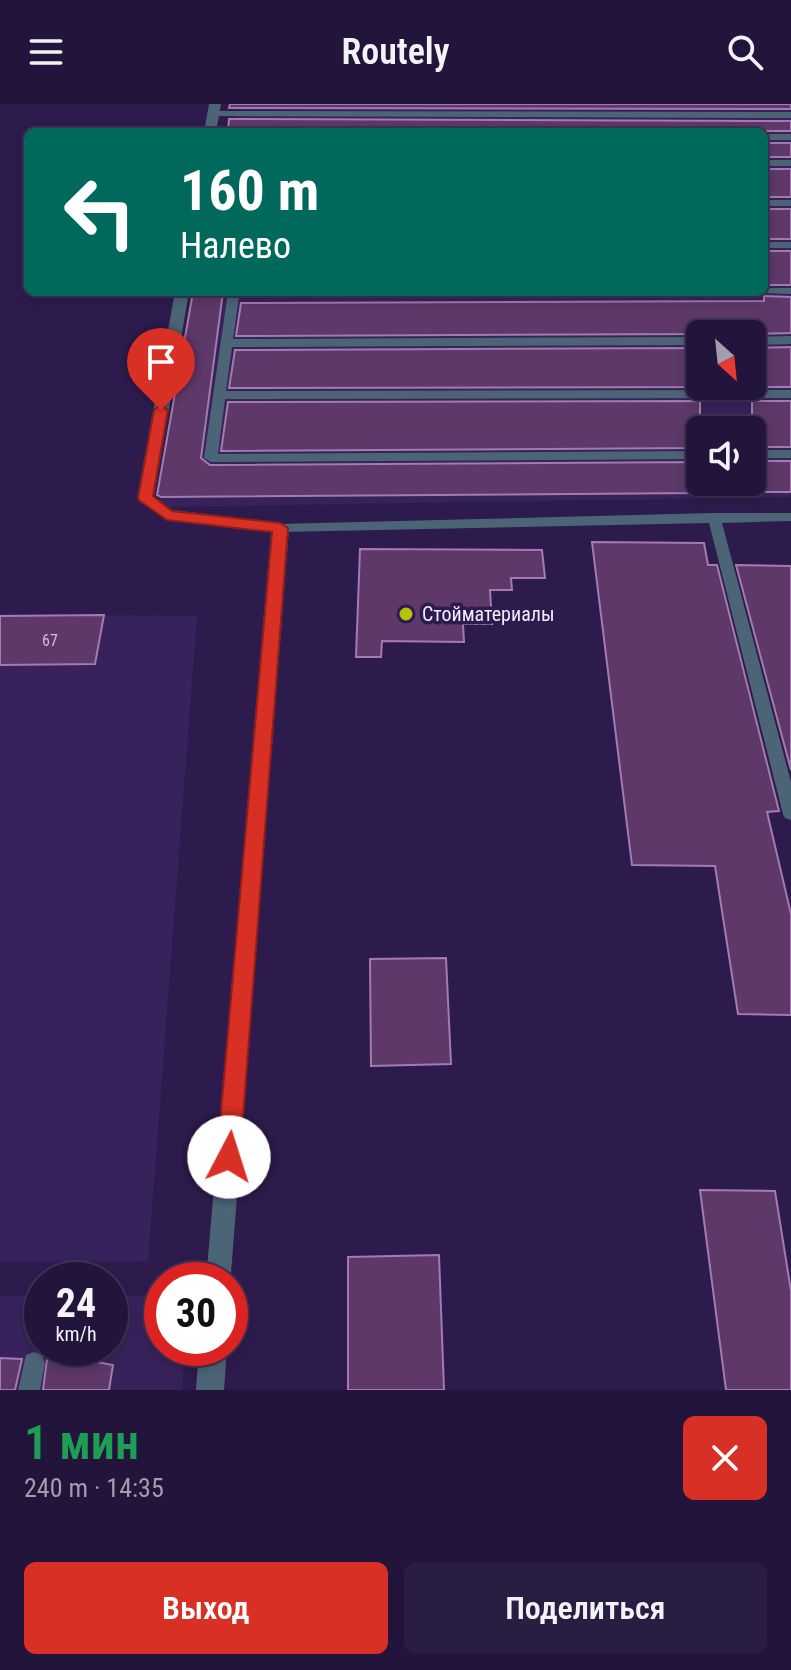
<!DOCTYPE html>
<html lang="ru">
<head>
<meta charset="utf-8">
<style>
  :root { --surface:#22143a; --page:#2a1d42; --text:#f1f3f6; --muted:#a29eaf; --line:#3f3354; --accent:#d93025 }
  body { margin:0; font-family:"Roboto Condensed",sans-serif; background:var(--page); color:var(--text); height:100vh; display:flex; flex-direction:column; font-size:30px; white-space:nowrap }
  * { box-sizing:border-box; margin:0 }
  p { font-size:26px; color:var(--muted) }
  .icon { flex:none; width:44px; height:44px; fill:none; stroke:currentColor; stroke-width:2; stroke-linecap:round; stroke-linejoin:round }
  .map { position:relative; height:1286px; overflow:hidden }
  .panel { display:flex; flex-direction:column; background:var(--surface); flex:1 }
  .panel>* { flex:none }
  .top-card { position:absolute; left:24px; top:24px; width:744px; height:168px; border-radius:12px; box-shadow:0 4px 12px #0003,0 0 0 2px var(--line); background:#00695c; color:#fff; overflow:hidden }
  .needle { width:52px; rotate:153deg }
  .tools { position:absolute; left:686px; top:216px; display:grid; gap:16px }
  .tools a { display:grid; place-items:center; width:80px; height:80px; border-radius:12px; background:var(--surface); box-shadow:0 4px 12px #0003,0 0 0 2px var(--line); font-size:40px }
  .speed { position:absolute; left:24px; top:1158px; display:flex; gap:16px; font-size:40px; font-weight:700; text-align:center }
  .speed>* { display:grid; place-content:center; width:104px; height:104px; border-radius:50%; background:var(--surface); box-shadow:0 4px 12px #0003,0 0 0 2px var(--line); line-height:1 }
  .speed small { font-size:20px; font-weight:400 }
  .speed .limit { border:12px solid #d22; background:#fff; color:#111 }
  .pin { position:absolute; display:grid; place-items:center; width:68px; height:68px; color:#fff; margin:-82px -34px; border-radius:50% 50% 50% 0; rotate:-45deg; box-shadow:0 0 8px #0007 }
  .pin .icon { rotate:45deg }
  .me { position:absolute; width:88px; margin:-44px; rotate:5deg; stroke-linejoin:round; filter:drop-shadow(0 0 6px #0008) }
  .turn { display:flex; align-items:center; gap:28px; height:168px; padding:0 24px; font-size:36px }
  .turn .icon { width:104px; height:104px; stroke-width:2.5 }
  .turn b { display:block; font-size:56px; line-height:68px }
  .round { display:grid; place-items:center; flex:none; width:84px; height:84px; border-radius:12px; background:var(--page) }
  .head { display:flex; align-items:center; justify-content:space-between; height:136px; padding:0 24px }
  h1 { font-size:48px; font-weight:600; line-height:60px; color:#1e9e55 }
  .cta { display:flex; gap:16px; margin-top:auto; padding:16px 24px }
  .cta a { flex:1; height:92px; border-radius:12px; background:var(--accent); color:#fff; font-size:32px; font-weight:600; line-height:92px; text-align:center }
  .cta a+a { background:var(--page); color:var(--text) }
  header { display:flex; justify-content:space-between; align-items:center; height:104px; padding:0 24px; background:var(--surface); font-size:36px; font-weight:600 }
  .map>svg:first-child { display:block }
  .built { fill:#38225b; fill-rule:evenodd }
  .building { fill:#5d3869; stroke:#a37bb0; stroke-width:2 }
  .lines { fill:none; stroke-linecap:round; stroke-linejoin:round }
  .service { fill:#4c6576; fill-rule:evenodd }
  .minor { fill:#4c6576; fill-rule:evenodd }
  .route { fill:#d93025; stroke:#8d1f18; stroke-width:2 }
  .poi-dot { fill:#b0c503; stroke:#2e1b4e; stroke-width:3 }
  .labels { text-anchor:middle; stroke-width:7; stroke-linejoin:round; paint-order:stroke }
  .number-label { font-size:16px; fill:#cbbeda }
  .poi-label { font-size:20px; fill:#f0ebff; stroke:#2e1b4e; text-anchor:start }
</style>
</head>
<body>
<header><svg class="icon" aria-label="menu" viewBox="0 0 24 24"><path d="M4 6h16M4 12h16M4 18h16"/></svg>Routely<svg class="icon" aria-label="search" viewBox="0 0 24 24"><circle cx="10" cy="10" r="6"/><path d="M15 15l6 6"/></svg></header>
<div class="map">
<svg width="791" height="1286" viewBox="0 0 791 1286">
  <rect width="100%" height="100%" fill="#2e1b4e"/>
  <g class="built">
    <path d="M239,0H791V393L158,403L202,188H764V28H234ZM700,230H752V282H700ZM700,326H752V378H700Z"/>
    <polygon points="0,510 197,512 148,1157 0,1158"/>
    <polygon points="0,1192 42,1192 42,1244 110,1244 110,1192 162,1192 162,1244 185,1244 182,1286 0,1286"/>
  </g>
  <g class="building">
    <polygon points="230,0 791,0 791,5 229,4"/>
    <polygon points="229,15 791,17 791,27 228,28"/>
    <rect x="764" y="39" width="27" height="14"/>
    <rect x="764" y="65" width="27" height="28"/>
    <rect x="764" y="105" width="27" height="30"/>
    <rect x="764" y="147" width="27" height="34"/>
    <polygon points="193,188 223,188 201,354 210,361 700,358 700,389 161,393 157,391"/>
    <polygon points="764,192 791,193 791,229 752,230 752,225 700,226 700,230 236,232 241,199 764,197"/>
    <polygon points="791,243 791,283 752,283 752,244"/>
    <polygon points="700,244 700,283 229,284 235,246"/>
    <polygon points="700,297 700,344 221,347 228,298"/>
    <rect x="752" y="297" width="39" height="46"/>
    <rect x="752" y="357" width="39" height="31"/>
    <polygon points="592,438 704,439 708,461 717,461 779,707 767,708 791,810 791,911 738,910 715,762 632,761"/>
    <polygon points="360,445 542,446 545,474 511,474 512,486 490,486 492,520 463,520 464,538 382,537 381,553 356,553"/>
    <polygon points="736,461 791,462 791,666"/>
    <polygon points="104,511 95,560 0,561 0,512"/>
    <polygon points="446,854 451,960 371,962 370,855"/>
    <polygon points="700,1086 775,1087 791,1187 791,1286 726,1286"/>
    <polygon points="439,1151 444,1286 348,1286 348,1153"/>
    <polygon points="53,1250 113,1261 109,1286 43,1286 47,1255 52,1255"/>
    <polygon points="0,1254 22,1255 15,1286 0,1286"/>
  </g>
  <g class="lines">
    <g class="service">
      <polygon points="210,7 791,8 791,14 213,12 210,11"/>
      <rect x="764" y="30" width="27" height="6"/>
      <rect x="764" y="56" width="27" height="6"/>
      <rect x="764" y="96" width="27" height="6"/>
      <rect x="764" y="138" width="27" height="6"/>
      <polygon points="764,184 791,184 791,190 760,189 764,188"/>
      <polygon points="228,188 601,188 595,191 239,193 233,235 700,233 700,241 232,243 226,287 791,286 791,294 225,295 218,350 700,347 700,355 211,358 204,354"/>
      <polygon points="791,232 791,240 752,241 752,233"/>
      <rect x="752" y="346" width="39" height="8"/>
      <polygon points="714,409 791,409 791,417 722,419 791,678 791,716 785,714 783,710 709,419 280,428 273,424 280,420"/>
      <polygon points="34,1248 42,1251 45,1259 40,1286 18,1286 26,1251"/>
    </g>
    <g class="minor">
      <polygon points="209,0 221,0 216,28 204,28"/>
      <polygon points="175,188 189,188 154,392 172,406 280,419 289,424 230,1182 230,1176 206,1176 271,428 167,416 137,394"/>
      <polygon points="199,1244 227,1244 224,1286 196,1286"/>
    </g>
  </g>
  <polygon class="route" points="161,301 168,306 153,392 172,407 280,419 288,424 240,1053 237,1060 229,1064 221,1060 217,1053 272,428 167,416 140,397 138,394 154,306"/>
  <circle class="poi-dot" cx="406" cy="510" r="8"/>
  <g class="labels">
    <g class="number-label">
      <text x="50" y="542">67</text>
    </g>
    <g class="poi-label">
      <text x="422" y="517">Стойматериалы</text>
    </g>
  </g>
</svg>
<div class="tools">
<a><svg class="needle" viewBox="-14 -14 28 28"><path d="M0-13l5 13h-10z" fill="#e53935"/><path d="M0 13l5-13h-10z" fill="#a29eaf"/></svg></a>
<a><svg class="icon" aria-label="sound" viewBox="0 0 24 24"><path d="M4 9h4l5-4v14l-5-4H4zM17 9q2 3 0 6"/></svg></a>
</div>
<div class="speed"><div>24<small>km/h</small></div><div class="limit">30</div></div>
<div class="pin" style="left:161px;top:306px;background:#d93025"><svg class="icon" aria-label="arrive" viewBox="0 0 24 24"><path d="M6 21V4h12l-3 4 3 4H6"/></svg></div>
<svg class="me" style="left:229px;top:1053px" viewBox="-20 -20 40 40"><circle r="19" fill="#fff"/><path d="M0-13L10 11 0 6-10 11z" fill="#d93025"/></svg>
<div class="top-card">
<div class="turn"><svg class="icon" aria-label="left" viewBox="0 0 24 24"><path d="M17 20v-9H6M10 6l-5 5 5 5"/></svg><div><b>160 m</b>Налево</div></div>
</div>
</div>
<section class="panel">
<div class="head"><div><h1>1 мин</h1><p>240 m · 14:35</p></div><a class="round" style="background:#d93025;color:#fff"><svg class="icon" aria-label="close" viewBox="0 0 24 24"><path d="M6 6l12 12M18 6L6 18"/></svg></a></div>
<div class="cta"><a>Выход</a><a>Поделиться</a></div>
</section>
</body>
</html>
